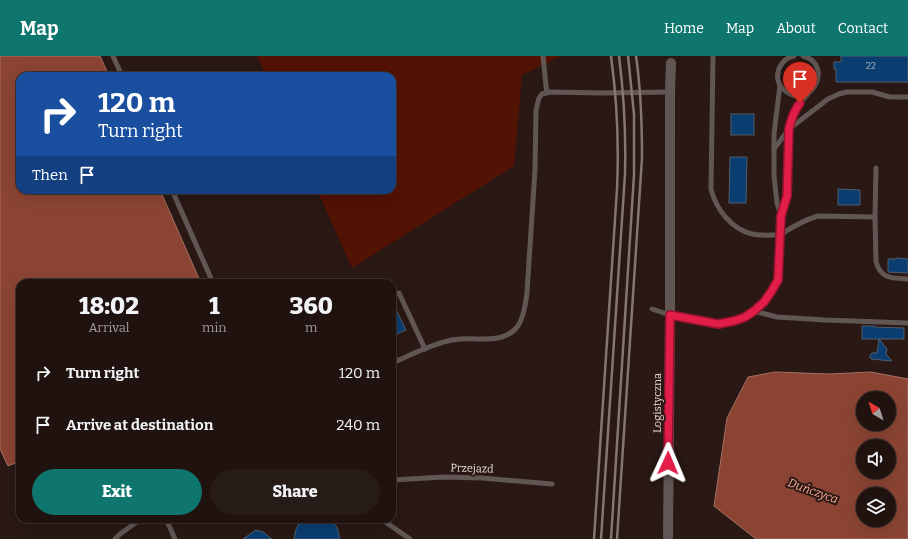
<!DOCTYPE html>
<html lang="en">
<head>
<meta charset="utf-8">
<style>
  :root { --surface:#1f120f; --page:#271b18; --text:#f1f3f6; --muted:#a19e9e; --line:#3c322f; --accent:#0f766e }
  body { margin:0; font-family:Bitter,serif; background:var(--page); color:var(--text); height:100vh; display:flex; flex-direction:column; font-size:15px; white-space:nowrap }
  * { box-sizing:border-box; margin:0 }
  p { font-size:13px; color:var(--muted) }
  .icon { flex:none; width:22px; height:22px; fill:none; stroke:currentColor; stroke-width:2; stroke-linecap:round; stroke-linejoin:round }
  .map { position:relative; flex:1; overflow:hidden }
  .details { position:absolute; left:16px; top:223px; width:380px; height:244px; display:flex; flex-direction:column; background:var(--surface); border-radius:12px; box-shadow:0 4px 16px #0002,0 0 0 1px var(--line) }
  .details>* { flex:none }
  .guide { position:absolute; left:16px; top:16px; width:380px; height:122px; border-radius:12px; box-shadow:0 4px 16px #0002,0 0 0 1px var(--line); background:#1a4fa0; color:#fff; overflow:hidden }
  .needle { width:26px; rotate:321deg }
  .tools { position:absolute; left:856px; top:335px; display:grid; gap:8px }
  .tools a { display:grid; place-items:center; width:40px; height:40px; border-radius:50%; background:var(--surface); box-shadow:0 4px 16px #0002,0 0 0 1px var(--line); font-size:20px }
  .pin { position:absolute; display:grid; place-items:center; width:34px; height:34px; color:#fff; margin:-41px -17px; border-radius:50% 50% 50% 0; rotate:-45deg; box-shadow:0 0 4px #0007 }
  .pin .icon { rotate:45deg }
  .me { position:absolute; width:44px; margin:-22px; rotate:1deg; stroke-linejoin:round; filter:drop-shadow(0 0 3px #0008) }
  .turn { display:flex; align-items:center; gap:14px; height:84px; padding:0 16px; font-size:18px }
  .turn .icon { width:52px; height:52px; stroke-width:2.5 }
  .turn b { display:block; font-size:28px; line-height:34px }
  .then { display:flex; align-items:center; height:38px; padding:0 16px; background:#0003; gap:8px; font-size:15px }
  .eta { display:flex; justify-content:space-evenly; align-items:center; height:68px; text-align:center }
  .eta b { font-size:24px; font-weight:800; line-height:28px }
  .button { display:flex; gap:8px; margin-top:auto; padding:8px 16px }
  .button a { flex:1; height:46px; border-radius:24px; background:var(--accent); color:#fff; font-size:16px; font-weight:800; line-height:46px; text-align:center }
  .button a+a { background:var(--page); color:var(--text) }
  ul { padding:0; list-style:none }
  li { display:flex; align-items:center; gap:12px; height:52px; padding:0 16px }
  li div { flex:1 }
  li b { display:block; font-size:15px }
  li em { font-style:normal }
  header { display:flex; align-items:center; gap:24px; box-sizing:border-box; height:56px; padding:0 20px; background:var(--accent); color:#fff }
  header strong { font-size:19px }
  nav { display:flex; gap:22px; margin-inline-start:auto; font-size:14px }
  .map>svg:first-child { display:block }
  .green { fill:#521204 }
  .water { fill:#8b4433; stroke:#a57063; fill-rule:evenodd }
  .building { fill:#0a3d70; stroke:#515e6d }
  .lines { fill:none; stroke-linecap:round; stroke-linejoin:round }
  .service { stroke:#605754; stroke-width:5 }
  .minor { stroke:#605754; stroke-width:10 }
  .rail { stroke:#857673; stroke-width:2.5 }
  .route-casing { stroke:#92132f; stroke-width:10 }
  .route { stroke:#e11d48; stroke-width:7 }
  .labels { text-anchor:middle; stroke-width:4; stroke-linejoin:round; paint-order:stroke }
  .number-label { font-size:9px; fill:#adb0ba }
  .street-label { font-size:11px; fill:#e3d6d3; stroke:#291814 }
  .water-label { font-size:12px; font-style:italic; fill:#fea995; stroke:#291814 }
</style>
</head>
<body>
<header>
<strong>Map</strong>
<nav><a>Home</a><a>Map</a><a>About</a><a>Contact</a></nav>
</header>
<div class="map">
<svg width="908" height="483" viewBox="0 0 908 483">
  <rect width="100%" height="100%" fill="#291814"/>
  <g class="green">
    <polygon points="257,0 561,0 522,19 514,110 352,212 317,134 392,134 392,20 266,20"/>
    <circle cx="798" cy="19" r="14"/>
  </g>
  <g class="water">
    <polygon points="0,0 100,0 109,20 20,20 20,134 160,134 201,227 20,227 20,405 8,410 0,393"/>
    <path d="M775,316L830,318L871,316L908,323V483H756L714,450L727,362L748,321ZM863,342H889V368H863ZM863,390H889V416H863ZM863,438H889V464H863Z"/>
  </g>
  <g class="building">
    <polygon points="841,0 908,0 908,26 836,26 836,13 834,13 834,6 841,6"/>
    <rect x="731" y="58" width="23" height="21"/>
    <polygon points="730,101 747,101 746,147 729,147"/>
    <polygon points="838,133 860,134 860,149 838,149"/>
    <polygon points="896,202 908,203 908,217 888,216 888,203 896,203"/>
    <polygon points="392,245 406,274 392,280"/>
    <polygon points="862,270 875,270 874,271 904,272 904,283 862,283"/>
    <polygon points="879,283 887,293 886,298 892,305 881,304 877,303 873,304 870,302 870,300 871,298 872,297 877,297"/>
    <polygon points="304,463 329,463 337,471 340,483 294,483 296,473 299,468"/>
    <polygon points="256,474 263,476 272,483 243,483 253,476"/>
  </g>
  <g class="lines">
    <g class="service">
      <polyline points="113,0 122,20"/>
      <polyline points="543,0 546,30 547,36"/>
      <path d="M713,0L711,133C716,153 731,173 752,178C761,180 771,179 780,179L781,160L777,147L774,120V78L780,29"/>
      <path d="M794,0C783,2 776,13 778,24C779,29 782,33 787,36C812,54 834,8 803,0"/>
      <polyline points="774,93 789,73 828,43 839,38 847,36 872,36 890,41 908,41"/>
      <polyline points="172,134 213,227"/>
      <polyline points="781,159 787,141 788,103 789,73 791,62 795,54 808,38"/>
      <polyline points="875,161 876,112"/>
      <polyline points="399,237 425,293"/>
      <path d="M652,253L670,259L718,268L734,265L745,261L754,255L764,247L771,236L778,224L780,179C792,171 804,164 818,160L875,161L876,206C881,223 892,222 908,223"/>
      <polyline points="754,255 777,261 825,264 908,267"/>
      <path d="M392,307C411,299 431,288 452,284C464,282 475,283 486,283C519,283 524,264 527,236L535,114L536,54L539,42L542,38L551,36L602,37L670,36"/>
      <polyline points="392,424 445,421 482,422 552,428"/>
      <polyline points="166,463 175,483"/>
      <polyline points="381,463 410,483"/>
      <polyline points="115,483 120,478 141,463"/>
    </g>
    <polyline class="minor" points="668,483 670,259 670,36 671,7"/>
    <g class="rail">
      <path d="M594,483L617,133C619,89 617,44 611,0"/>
      <path d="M601,483L625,118C626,79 624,39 619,0"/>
      <polyline points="611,483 634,119 634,58 628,0"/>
      <path d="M617,483L642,102C642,68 641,34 636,0"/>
    </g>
  </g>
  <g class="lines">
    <defs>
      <path id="route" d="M668,407L670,259L718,268L734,265L745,261L754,255L764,246L771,236L778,224L781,160L787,140L789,73C791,63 794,55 800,47"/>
    </defs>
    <use href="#route" class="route-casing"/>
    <use href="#route" class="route"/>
  </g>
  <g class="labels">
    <g class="number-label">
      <text x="871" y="13">22</text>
    </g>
    <g class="street-label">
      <text transform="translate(657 347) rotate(-90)" y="4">Logistyczna</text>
      <text transform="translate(472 412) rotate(2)" y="4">Przejazd</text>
    </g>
    <g class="water-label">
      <text transform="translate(813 435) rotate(20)" y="4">Duńczyca</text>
    </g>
  </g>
</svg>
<div class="tools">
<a><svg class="needle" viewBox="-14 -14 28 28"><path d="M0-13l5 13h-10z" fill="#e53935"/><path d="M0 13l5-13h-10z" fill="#a19e9e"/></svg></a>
<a><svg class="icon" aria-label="sound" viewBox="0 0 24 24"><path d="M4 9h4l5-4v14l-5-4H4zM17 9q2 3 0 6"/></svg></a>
<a><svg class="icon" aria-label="layers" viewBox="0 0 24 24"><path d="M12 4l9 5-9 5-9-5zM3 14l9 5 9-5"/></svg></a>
</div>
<div class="pin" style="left:800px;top:47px;background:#d93025"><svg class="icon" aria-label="arrive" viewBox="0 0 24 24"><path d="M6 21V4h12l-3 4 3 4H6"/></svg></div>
<svg class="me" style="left:668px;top:407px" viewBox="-20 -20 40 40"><path d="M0-17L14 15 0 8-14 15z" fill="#e11d48" stroke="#fff" stroke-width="4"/></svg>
<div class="guide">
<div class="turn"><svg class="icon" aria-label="right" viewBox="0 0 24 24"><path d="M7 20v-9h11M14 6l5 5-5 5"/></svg><div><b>120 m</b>Turn right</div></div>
<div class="then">Then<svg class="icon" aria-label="arrive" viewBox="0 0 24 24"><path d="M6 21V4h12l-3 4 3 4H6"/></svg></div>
</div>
<section class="details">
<div class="eta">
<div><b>18:02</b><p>Arrival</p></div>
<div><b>1</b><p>min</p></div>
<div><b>360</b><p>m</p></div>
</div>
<ul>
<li><svg class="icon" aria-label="right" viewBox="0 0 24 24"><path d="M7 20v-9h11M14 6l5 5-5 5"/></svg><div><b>Turn right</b></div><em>120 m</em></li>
<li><svg class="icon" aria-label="arrive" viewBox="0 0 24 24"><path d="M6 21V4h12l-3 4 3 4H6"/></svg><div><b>Arrive at destination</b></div><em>240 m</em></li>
</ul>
<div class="button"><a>Exit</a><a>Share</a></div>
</section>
</div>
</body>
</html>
